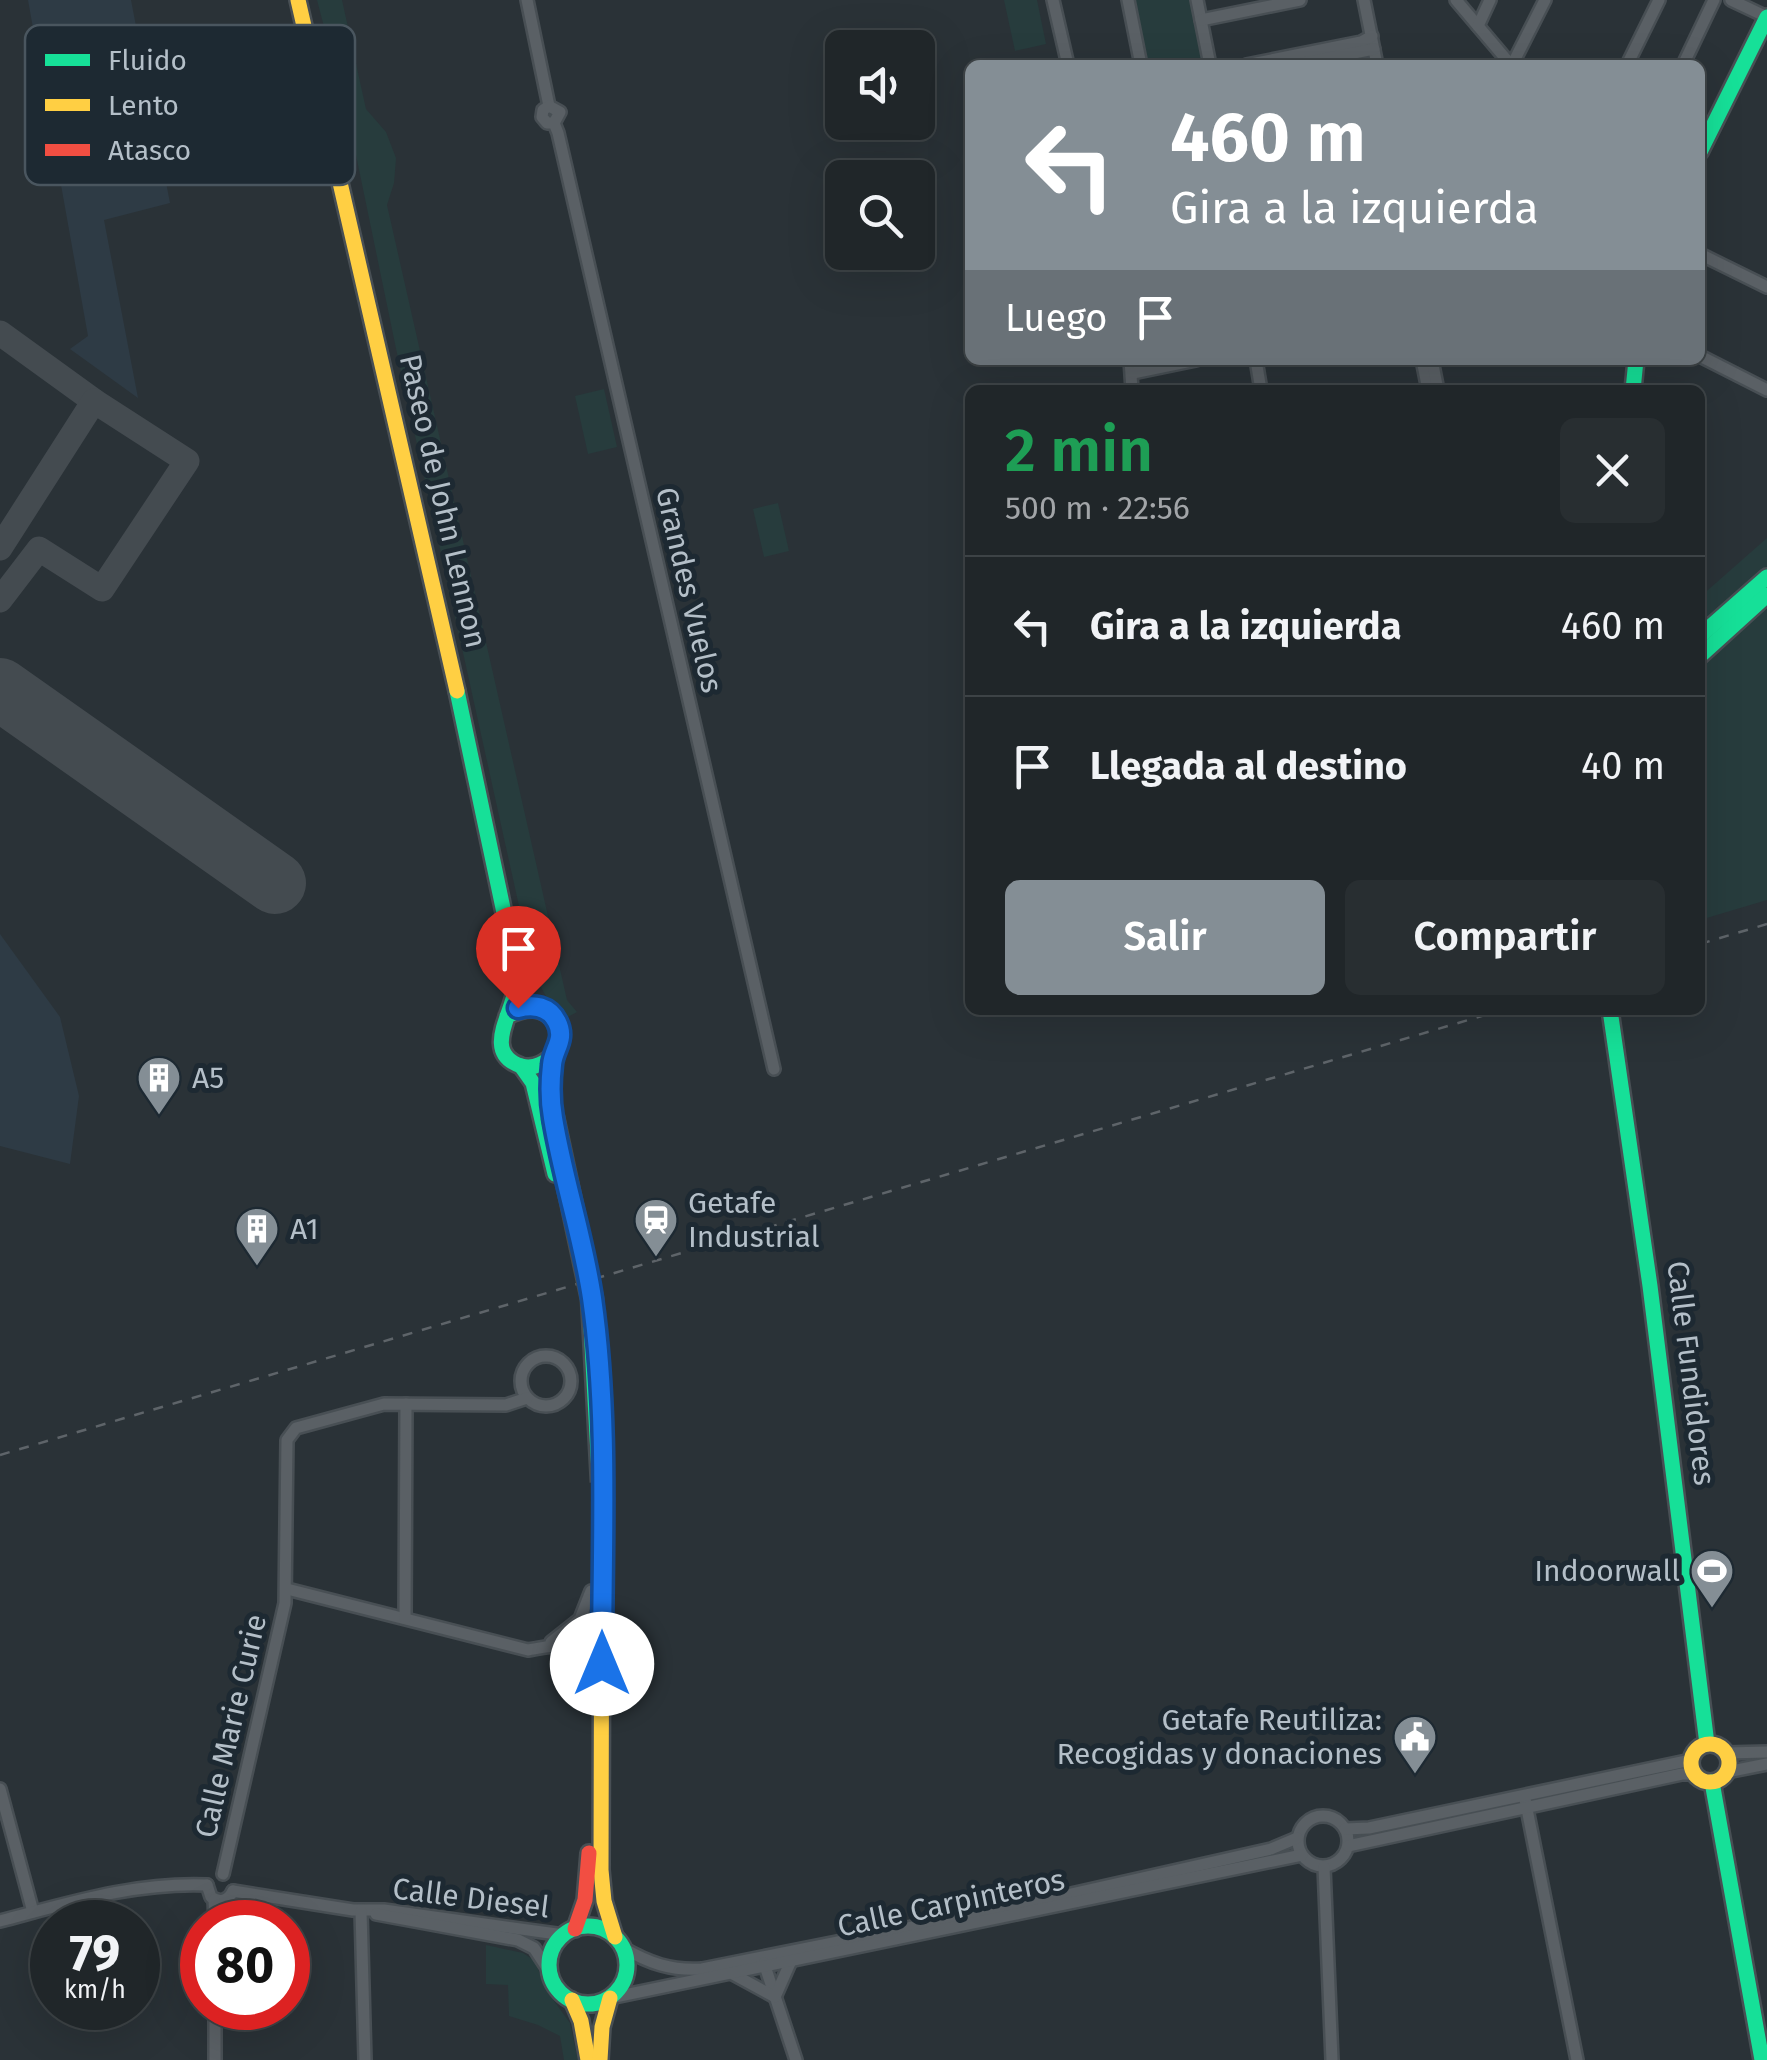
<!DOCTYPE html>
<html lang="es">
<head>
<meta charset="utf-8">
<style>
  :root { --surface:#202629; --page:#282e31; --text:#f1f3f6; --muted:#a2a5a8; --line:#3d4346; --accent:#848e95 }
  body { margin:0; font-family:"Fira Sans",sans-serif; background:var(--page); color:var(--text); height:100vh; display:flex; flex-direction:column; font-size:38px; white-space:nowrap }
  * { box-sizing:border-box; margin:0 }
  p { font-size:32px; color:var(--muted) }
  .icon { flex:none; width:55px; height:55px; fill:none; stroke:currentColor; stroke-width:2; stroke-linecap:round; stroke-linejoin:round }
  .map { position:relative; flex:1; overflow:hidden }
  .drawer { position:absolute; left:965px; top:385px; width:740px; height:630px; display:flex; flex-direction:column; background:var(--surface); border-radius:15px; box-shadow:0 10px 40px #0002,0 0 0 2px var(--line) }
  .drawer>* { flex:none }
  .guide { position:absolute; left:965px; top:60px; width:740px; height:305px; border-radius:15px; box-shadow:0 10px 40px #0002,0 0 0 2px var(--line); background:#848e95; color:#fff; overflow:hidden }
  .controls { position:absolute; left:825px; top:30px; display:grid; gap:20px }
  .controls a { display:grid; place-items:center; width:110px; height:110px; border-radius:15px; background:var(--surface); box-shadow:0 10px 40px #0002,0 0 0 2px var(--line); font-size:50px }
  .speed { position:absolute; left:30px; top:1900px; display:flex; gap:20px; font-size:50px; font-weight:700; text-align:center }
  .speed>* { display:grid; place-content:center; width:130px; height:130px; border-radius:50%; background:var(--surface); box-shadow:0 10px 40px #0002,0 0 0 2px var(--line); line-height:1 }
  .speed small { font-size:25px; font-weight:400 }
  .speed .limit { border:15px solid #d22; background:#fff; color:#111 }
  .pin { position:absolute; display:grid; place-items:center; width:85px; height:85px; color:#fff; margin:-102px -42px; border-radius:50% 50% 50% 0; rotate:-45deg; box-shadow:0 0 10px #0007 }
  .pin .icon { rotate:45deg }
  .me { position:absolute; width:110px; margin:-55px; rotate:0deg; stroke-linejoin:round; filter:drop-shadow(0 0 8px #0008) }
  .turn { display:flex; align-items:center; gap:35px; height:210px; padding:0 40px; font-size:45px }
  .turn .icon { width:130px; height:130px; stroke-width:2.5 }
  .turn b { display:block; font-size:70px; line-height:85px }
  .then { display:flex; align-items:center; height:95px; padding:0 40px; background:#0003; gap:20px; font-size:38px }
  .round { display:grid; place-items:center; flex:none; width:105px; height:105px; border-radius:15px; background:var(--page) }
  .summary { display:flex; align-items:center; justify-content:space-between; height:170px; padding:0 40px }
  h1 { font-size:60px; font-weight:600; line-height:75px; color:#1e9e55 }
  .primary-button { display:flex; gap:20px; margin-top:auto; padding:20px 40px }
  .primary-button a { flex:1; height:115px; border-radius:15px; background:var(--accent); color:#fff; font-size:40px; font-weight:600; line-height:115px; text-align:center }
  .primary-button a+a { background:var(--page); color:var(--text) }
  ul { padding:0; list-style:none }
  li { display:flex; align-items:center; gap:30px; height:140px; padding:0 40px; border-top:2px solid var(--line) }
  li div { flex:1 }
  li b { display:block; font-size:38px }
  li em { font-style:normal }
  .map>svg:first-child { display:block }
  .airport { fill:#2e3b45 }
  .green { fill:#273c3d }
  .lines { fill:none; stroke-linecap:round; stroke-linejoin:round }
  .taxiway { stroke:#444b50; stroke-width:25 }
  .runway { stroke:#444b50; stroke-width:62 }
  .street-casing { stroke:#484f54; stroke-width:16 }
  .fast-casing { stroke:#484f54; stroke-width:20 }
  .slow-casing { stroke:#484f54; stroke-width:20 }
  .jam-casing { stroke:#484f54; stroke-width:20 }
  .street { stroke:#5a6065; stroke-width:11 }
  .fast { stroke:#16e098; stroke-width:15 }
  .slow { stroke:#ffcf43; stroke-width:15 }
  .jam { stroke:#f24e42; stroke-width:15 }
  .rail { stroke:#5e6469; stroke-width:2.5; stroke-dasharray:10 10; stroke-linecap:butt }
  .fast-bridge-casing { stroke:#474e53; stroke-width:25; stroke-linecap:butt }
  .fast-bridge { stroke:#16e098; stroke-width:20 }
  .route-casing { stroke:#114b97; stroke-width:25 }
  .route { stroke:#1a73e8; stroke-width:18 }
  .labels { text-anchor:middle; stroke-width:10; stroke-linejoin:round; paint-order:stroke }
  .street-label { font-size:30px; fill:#b4bfc8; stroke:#1d2932 }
  .poi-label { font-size:30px; fill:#b4bfc8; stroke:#1d2932; text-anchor:start }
  .key { fill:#1d2932; stroke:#4a565f; stroke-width:2.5 }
  .key-label { font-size:28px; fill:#b4bfc8 }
</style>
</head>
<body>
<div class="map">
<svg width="1767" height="2060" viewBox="0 0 1767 2060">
  <rect width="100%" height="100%" fill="#2a3237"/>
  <g class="airport">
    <polygon points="28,0 131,0 170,203 104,220 138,398 70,349 88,336"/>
    <polygon points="0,934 60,1017 79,1096 70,1164 0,1146"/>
  </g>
  <g class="green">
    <polygon points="317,0 342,0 366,109 386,132 396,158 394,183 387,205 567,1000 577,1012 566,1018 548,1000 534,974 399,363 350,126"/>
    <polygon points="1004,0 1037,0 1046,44 1015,51"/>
    <polygon points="1132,0 1190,0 1203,65 1146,65"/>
    <polygon points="604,389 617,447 588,454 575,396"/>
    <polygon points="778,503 789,551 764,557 753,509"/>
    <polygon points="1767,538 1767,569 1700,628 1700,597"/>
    <polygon points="1767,605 1767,900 1700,920 1700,665"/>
    <polygon points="486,1945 523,1953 535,1961 546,1990 570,2023 578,2060 564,2060 560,2036 538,2025 509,2016 508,1985 486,1984"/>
  </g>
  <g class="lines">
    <g class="taxiway">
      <polyline points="0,333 94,401"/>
      <polyline points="0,548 94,401 187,461 102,589 39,549 0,600"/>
    </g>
    <polyline class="runway" points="0,689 275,883"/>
    <defs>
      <g id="street">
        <polyline points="527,0 549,106"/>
        <polyline points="1053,0 1068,65"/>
        <polyline points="1128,0 1141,65"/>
        <polyline points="1197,0 1210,65"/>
        <polyline points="1364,0 1377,65"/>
        <polyline points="1456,0 1511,65"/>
        <polyline points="1731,0 1767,17"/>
        <polyline points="1201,20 1300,0"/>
        <polyline points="1478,26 1490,0"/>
        <polyline points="1246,65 1361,42 1372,36"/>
        <polyline points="1293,65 1374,49"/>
        <polyline points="1512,65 1545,0"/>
        <polyline points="1627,65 1659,0"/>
        <polyline points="1683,65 1714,0"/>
        <polyline points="554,123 560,112 549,106 543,110 542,117 547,123 554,123 558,133 774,1069"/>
        <polyline points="1700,254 1767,287"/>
        <polyline points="1700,356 1767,390"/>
        <polyline points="1130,360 1132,390"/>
        <polyline points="1256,360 1261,390"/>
        <polyline points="1422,360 1428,390"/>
        <polyline points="1432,360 1438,390"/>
        <polyline points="1133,373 1196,360"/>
        <circle cx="546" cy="1381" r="25"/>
        <path d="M287,1589L528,1650C568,1644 575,1635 590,1679"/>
        <polyline points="405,1618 406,1404"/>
        <polyline points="551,1642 580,1619 591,1591"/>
        <polyline points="1727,1753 1767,1752"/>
        <polyline points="1727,1772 1767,1764"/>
        <polyline points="0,1789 33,1912"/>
        <polyline points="1525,1799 1577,2060"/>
        <circle cx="1323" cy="1841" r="25"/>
        <polyline points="1345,1829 1369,1828 1691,1760"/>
        <polyline points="1348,1846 1682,1774 1695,1774"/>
        <polyline points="1324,1867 1332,2060"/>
        <polyline points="223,1874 285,1603 287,1440 296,1428 384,1404 506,1405 527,1398"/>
        <path d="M207,1885L211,1897C220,1903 228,1901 233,1891"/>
        <polyline points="233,1891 353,1910 384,1910 564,1935"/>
        <polyline points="214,1900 215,1922"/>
        <polyline points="361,1911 365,2060"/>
        <polyline points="376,1914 518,1940 534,1948 551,1974"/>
        <path d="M0,1921C69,1903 135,1882 207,1885"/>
        <path d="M623,1948C649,1963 671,1971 702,1969L1022,1905L1271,1849L1297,1838"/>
        <polyline points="764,1963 796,2060"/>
        <polyline points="731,1973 775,1997 790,1963"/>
        <polyline points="610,1998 1302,1855"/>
        <polyline points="215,2008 215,2060"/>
      </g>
      <g id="fast">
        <polyline points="1700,152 1767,17"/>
        <polyline points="1633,390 1636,360"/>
        <polyline points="1700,636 1767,577"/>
        <polyline points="1700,656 1767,595"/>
        <path d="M457,691L514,960C515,970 517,981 515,991C511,1016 483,1053 521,1066C535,1070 546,1062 556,1053L560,1031C549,1005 530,1005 507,1016"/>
        <polyline points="1610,1010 1650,1286 1707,1744"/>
        <polyline points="521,1066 533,1083 555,1174"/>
        <polyline points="1712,1782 1762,2060"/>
        <circle cx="588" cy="1965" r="39"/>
      </g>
      <g id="slow">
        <polyline points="298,0 457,691"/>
        <polyline points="552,1058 553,1117"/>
        <polyline points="602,1482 601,1870 604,1901 615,1937"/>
        <circle cx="1710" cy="1763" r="19"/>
        <polyline points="572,2000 581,2021 588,2060"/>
        <polyline points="600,2060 602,2027 610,1998"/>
      </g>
      <polyline id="jam" points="575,1929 585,1900 589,1853"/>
    </defs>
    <use href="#street" class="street-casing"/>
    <use href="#fast" class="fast-casing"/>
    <use href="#slow" class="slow-casing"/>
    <use href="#jam" class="jam-casing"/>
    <use href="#street" class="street"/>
    <use href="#fast" class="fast"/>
    <use href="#slow" class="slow"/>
    <use href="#jam" class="jam"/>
    <g class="rail">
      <polyline points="1700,944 1767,924"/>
      <polyline points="0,1455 1502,1010"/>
    </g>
    <defs>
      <polyline id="fast-bridge" points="553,1117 592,1299 602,1482"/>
    </defs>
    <use href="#fast-bridge" class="fast-bridge-casing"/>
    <use href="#fast-bridge" class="fast-bridge"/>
  </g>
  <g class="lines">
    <defs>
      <path id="route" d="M518,1008C534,1004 549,1006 557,1022C566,1040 553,1049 552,1065C550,1082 550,1101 553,1118C563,1179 583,1237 592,1298C609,1417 602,1544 602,1664"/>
    </defs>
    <use href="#route" class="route-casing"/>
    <use href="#route" class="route"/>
  </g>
  <defs>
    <symbol id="building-pin" viewBox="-11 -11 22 30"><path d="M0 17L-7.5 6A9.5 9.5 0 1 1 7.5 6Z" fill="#848e95" stroke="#1d2932"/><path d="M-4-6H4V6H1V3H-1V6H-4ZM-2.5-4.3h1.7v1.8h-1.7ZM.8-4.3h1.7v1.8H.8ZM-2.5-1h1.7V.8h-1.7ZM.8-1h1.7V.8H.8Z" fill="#fff"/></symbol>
    <symbol id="station-pin" viewBox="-11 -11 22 30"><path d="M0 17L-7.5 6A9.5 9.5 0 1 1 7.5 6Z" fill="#848e95" stroke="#1d2932"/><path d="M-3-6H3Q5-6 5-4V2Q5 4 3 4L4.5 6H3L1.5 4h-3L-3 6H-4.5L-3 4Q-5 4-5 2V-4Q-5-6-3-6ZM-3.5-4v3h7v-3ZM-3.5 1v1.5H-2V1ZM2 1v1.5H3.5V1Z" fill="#fff"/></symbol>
    <symbol id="stadium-pin" viewBox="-11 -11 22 30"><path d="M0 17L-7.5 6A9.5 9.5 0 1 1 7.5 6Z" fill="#848e95" stroke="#1d2932"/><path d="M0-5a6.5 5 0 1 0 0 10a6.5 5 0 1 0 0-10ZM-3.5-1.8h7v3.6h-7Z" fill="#fff"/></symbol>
    <symbol id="civic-pin" viewBox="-11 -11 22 30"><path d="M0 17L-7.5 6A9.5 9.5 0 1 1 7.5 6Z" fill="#848e95" stroke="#1d2932"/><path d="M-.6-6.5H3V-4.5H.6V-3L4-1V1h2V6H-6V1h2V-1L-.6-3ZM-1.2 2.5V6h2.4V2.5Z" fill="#fff"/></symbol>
  </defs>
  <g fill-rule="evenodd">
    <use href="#building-pin" x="134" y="1053" width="50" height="68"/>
    <use href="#station-pin" x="631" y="1195" width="50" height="68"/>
    <use href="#building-pin" x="232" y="1204" width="50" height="68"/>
    <use href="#stadium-pin" x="1687" y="1546" width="50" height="68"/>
    <use href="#civic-pin" x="1390" y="1712" width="50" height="68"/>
  </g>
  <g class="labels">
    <g class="street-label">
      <text transform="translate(443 501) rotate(77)" y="10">Paseo de John Lennon</text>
      <text transform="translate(689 590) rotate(77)" y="10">Grandes Vuelos</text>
      <text transform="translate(1691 1373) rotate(83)" y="10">Calle Fundidores</text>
      <text transform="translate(231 1726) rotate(-77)" y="10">Calle Marie Curie</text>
      <text transform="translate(471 1898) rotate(7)" y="10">Calle Diesel</text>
      <text transform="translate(951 1903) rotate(-12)" y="10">Calle Carpinteros</text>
    </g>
    <g class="poi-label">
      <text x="192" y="1088">A5</text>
      <text x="688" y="1213">Getafe<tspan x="688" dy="34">Industrial</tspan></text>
      <text x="290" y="1239">A1</text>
      <text x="1680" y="1581" text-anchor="end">Indoorwall</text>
      <text x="1382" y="1730" text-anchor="end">Getafe Reutiliza:<tspan x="1382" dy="34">Recogidas y donaciones</tspan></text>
    </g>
  </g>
  <rect x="25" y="25" width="330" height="160" rx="15" class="key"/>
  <rect x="45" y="54" width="45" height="12" fill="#16e098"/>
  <rect x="45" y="99" width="45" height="12" fill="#ffcf43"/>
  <rect x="45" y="144" width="45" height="12" fill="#f24e42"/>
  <g class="key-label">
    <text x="108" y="70">Fluido</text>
    <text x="108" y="115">Lento</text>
    <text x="108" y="160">Atasco</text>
  </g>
</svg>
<div class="controls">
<a><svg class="icon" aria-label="sound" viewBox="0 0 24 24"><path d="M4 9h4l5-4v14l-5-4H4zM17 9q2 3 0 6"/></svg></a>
<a><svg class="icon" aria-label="search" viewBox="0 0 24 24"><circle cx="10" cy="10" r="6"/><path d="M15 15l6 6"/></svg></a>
</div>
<div class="speed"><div>79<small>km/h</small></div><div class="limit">80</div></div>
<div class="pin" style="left:518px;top:1008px;background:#d93025"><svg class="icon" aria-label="arrive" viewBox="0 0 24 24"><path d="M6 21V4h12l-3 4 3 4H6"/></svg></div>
<svg class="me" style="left:602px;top:1664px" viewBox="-20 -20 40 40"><circle r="19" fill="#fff"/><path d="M0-13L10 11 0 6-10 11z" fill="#1a73e8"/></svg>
<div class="guide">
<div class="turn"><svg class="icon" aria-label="left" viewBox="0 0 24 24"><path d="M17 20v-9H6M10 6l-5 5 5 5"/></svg><div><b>460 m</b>Gira a la izquierda</div></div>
<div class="then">Luego<svg class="icon" aria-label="arrive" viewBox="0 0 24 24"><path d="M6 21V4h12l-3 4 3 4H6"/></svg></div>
</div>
<section class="drawer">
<div class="summary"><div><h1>2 min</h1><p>500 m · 22:56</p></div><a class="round"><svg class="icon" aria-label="close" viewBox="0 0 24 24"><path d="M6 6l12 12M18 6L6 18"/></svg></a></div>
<ul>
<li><svg class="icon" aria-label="left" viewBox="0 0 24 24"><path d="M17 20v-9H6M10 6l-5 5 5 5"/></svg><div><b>Gira a la izquierda</b></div><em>460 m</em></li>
<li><svg class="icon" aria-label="arrive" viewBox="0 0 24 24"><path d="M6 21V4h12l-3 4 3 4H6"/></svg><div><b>Llegada al destino</b></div><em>40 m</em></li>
</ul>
<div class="primary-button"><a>Salir</a><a>Compartir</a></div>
</section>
</div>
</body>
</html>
